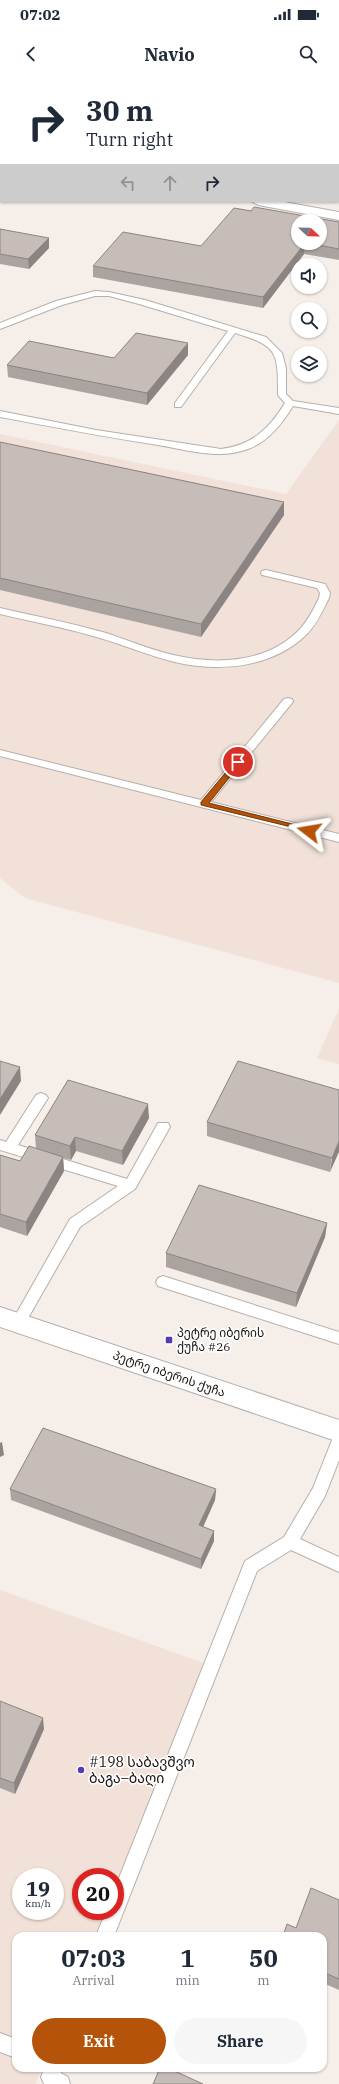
<!DOCTYPE html>
<html lang="en">
<head>
<meta charset="utf-8">
<style>
  :root { --surface:#fff; --page:#f6f6f7; --text:#1f2937; --muted:#747a83; --accent:#b45309 }
  body { margin:0; font-family:"IBM Plex Serif","Noto Sans Georgian",serif; background:var(--page); color:var(--text); height:100vh; display:flex; flex-direction:column; font-size:15px; white-space:nowrap }
  * { box-sizing:border-box; margin:0 }
  p { font-size:13px; color:var(--muted) }
  .icon { flex:none; width:22px; height:22px; fill:none; stroke:currentColor; stroke-width:2; stroke-linecap:round; stroke-linejoin:round }
  .map { position:relative; flex:1; overflow:hidden }
  .drawer { position:absolute; left:12px; top:1852px; width:315px; height:140px; display:flex; flex-direction:column; background:var(--surface); border-radius:12px; box-shadow:0 1px 3px #0004 }
  .drawer>* { flex:none }
  .guide { position:absolute; left:0px; top:0px; width:339px; height:122px; box-shadow:0 1px 3px #0004; background:#fff; color:var(--text); overflow:hidden }
  .needle { width:26px; rotate:112deg }
  .controls { position:absolute; left:291px; top:134px; display:grid; gap:8px }
  .controls a { display:grid; place-items:center; width:36px; height:36px; border-radius:50%; background:var(--surface); box-shadow:0 1px 3px #0004; font-size:20px }
  .speed { position:absolute; left:12px; top:1788px; display:flex; gap:8px; font-size:20px; font-weight:700; text-align:center }
  .speed>* { display:grid; place-content:center; width:52px; height:52px; border-radius:50%; background:var(--surface); box-shadow:0 1px 3px #0004; line-height:1 }
  .speed small { font-size:10px; font-weight:400 }
  .speed .limit { border:6px solid #d22; background:#fff; color:#111 }
  .pin { position:absolute; display:grid; place-items:center; width:34px; height:34px; color:#fff; margin:-17px; border:2px solid #fff; border-radius:50%; box-shadow:0 1px 4px #0007 }
  .me { position:absolute; width:44px; margin:-22px; rotate:284deg; stroke-linejoin:round; filter:drop-shadow(0 0 3px #0008) }
  .turn { display:flex; align-items:center; gap:14px; height:84px; padding:0 20px; font-size:18px }
  .turn .icon { width:52px; height:52px; stroke-width:2.5 }
  .turn b { display:block; font-size:28px; line-height:34px }
  .lanes { display:flex; align-items:center; height:38px; padding:0 20px; background:#0003; justify-content:center; gap:20px; direction:ltr }
  .lanes .off { opacity:.35 }
  .eta { display:flex; justify-content:space-evenly; align-items:center; height:68px; text-align:center }
  .eta b { font-size:24px; font-weight:700; line-height:28px }
  .primary-button { display:flex; gap:8px; margin-top:auto; padding:8px 20px }
  .primary-button a { flex:1; height:46px; border-radius:24px; background:var(--accent); color:#fff; font-size:16px; font-weight:700; line-height:46px; text-align:center }
  .primary-button a+a { background:var(--page); color:var(--text) }
  .status { display:flex; justify-content:space-between; align-items:center; height:28px; padding:0 20px; background:var(--surface); direction:ltr }
  .status svg { height:11px; fill:currentColor }
  header { display:flex; justify-content:space-between; align-items:center; height:52px; padding:0 20px; background:var(--surface); font-size:18px; font-weight:700 }
  .map>svg:first-child { display:block }
  .built { fill:#f1e1d8; fill-rule:evenodd }
  .lines { fill:none; stroke-linecap:round; stroke-linejoin:round }
  .lane-casing { stroke:#b7afaa; stroke-width:2 }
  .secondary-casing { stroke:#b7afaa; stroke-width:2 }
  .lane { fill:#fff; fill-rule:evenodd }
  .secondary { fill:#fff; fill-rule:evenodd }
  .wall { fill:#aaa39f; fill-rule:evenodd }
  .shaded-wall { fill:#8b8482 }
  .building { fill:#c6bdb9; stroke:#8b8482 }
  .route { fill:#b45309; stroke:#753606 }
  .poi-dot { fill:#543bb3; stroke:#fefdfc; stroke-width:1.5 }
  .labels { text-anchor:middle; stroke-width:3.5; stroke-linejoin:round; paint-order:stroke }
  .poi-label { font-size:12px; fill:#171413; stroke:#fefdfc; text-anchor:start }
  .street-label { font-size:12px; fill:#171413; stroke:#fefdfc }
  .near-poi-label { font-size:14px; fill:#171413; stroke:#fefdfc; text-anchor:start }
</style>
</head>
<body>
<div class="status"><b>07:02</b><svg viewBox="0 0 49 12"><path d="M0 12V9h3v3zM5 12V6h3v6zM10 12V3h3v9zM15 12V0h3v12zM26 1h20v11H26zM47 4h2v5h-2z"/></svg></div>
<header><svg class="icon" aria-label="back" viewBox="0 0 24 24"><path d="M15 5l-7 7 7 7"/></svg>Navio<svg class="icon" aria-label="search" viewBox="0 0 24 24"><circle cx="10" cy="10" r="6"/><path d="M15 15l6 6"/></svg></header>
<div class="map">
<svg width="339" height="2004" viewBox="0 0 339 2004">
  <rect width="100%" height="100%" fill="#f6eee9"/>
  <g class="built">
    <polygon points="0,0 339,0 339,123 326,121 338,121 338,1 1,1 1,64"/>
    <polygon points="339,340 339,903 25,818 0,798 0,354 286,414"/>
    <polygon points="339,929 339,984 317,978"/>
    <path d="M0,1510L206,1584L115,1808V1797H81V1831H105L95,1856H16V1988H42L35,2004H0ZM21,1797H55V1831H21Z"/>
  </g>
  <g class="lines">
    <defs>
      <g id="lane">
        <path d="M95,211L109,212L145,220L266,257L282,273L286,288V314L293,321L339,328V334L293,326C282,344 268,362 248,369C219,380 187,370 158,365C105,357 53,347 0,337V331L96,350L221,369C252,365 269,349 285,323L278,315C278,272 278,266 235,253L181,327H175V323L228,251L139,224L109,216H95L62,225L0,249V243L56,221Z"/>
        <path d="M266,490L325,504L330,513L329,518C323,530 317,544 307,554C274,587 222,592 179,583C152,577 127,566 100,558C67,548 33,542 0,534V528C35,536 71,543 106,553C130,561 154,571 178,576C220,585 269,582 300,549C308,540 314,529 319,518L320,513L317,508L262,495L261,493L262,491Z"/>
        <polygon points="288,618 292,619 293,621 292,623 211,722 339,754 339,762 0,676 0,670 201,720 284,619"/>
        <polygon points="41,1013 46,1015 48,1018 18,1065 127,1099 158,1043 168,1043 170,1047 135,1109 80,1147 23,1247 18,1249 13,1247 11,1243 70,1139 118,1106 0,1070 0,1060 6,1062 36,1015"/>
        <polygon points="163,1196 339,1252 339,1264 158,1206 156,1202 158,1198"/>
        <polygon points="339,1354 339,1380 325,1416 300,1459 339,1477 339,1492 291,1470 257,1491 114,1856 96,1856 106,1831 115,1831 115,1808 245,1481 284,1457 313,1408 334,1355"/>
        <polygon points="0,1953 16,1959 16,1978 0,1972"/>
        <polygon points="44,1988 62,1988 61,1993 68,1997 70,2004 44,2004 41,1997"/>
      </g>
      <g id="secondary">
        <rect x="0" y="71" width="1" height="8"/>
        <polygon points="251,121 279,121 339,132 339,140 258,125"/>
        <polygon points="0,1227 339,1340 339,1362 0,1247"/>
      </g>
    </defs>
    <use href="#lane" class="lane-casing"/>
    <use href="#secondary" class="secondary-casing"/>
    <use href="#lane" class="lane"/>
    <use href="#secondary" class="secondary"/>
  </g>
  <g class="wall">
    <path d="M251,131L339,142V180L304,174L263,228L93,197V186L201,166ZM320,141V163H298Z"/>
    <polygon points="0,149 49,168 29,189 0,184"/>
    <polygon points="188,275 147,325 8,297 7,285"/>
    <polygon points="0,362 284,422 284,435 201,557 0,510"/>
    <polygon points="339,1010 330,1092 207,1056 207,1042"/>
    <polygon points="149,1038 123,1085 76,1071 71,1080 63,1078 64,1091 27,1156 0,1147 0,1075 20,1081 36,1069 35,1055"/>
    <polygon points="327,1143 325,1157 296,1227 166,1187 166,1173"/>
    <polygon points="10,1409 216,1409 215,1420 203,1447 214,1451 214,1461 201,1489 11,1420"/>
    <polygon points="0,1621 44,1649 15,1714 0,1708"/>
    <polygon points="339,1820 339,1910 323,1903 323,1856 296,1848"/>
  </g>
  <g class="shaded-wall">
    <polygon points="49,158 49,168 29,189 28,179"/>
    <polygon points="305,163 304,174 263,228 263,217"/>
    <polygon points="188,263 188,275 147,325 147,313"/>
    <polygon points="284,422 284,435 201,557 201,544"/>
    <polygon points="20,987 21,1001 0,1035 0,1019"/>
    <polygon points="148,1024 149,1038 123,1085 122,1071"/>
    <polygon points="75,1057 76,1071 71,1080 70,1066"/>
    <polygon points="339,1061 339,1072 330,1092 332,1078"/>
    <polygon points="63,1077 64,1091 27,1156 26,1142"/>
    <polygon points="327,1143 325,1157 296,1227 297,1213"/>
    <polygon points="2,1362 4,1375 0,1377 0,1363"/>
    <polygon points="216,1409 215,1420 199,1456 199,1445"/>
    <polygon points="214,1451 214,1461 201,1489 201,1479"/>
    <polygon points="43,1638 44,1649 15,1714 14,1703"/>
  </g>
  <g class="building">
    <polygon points="254,127 339,142 339,169 307,163 320,163 320,141 298,141 298,163 305,163 263,217 93,186 123,152 201,166 234,128 251,131"/>
    <polygon points="0,149 49,158 28,179 0,174"/>
    <polygon points="136,253 188,263 147,313 7,285 29,261 114,278"/>
    <polygon points="0,362 284,422 201,544 0,498"/>
    <polygon points="0,981 20,987 0,1019"/>
    <polygon points="238,981 339,1010 339,1061 332,1078 207,1042"/>
    <polygon points="68,1000 148,1024 122,1071 75,1057 70,1066 35,1055"/>
    <polygon points="29,1066 63,1077 26,1142 0,1134 0,1075 20,1081"/>
    <polygon points="199,1105 327,1143 297,1213 166,1173"/>
    <polygon points="43,1348 216,1409 199,1445 214,1451 201,1479 10,1409"/>
    <polygon points="0,1621 43,1638 14,1703 0,1698"/>
    <polygon points="311,1808 339,1820 339,1899 323,1892 323,1856 283,1856 287,1844 296,1848"/>
    <polygon points="160,1988 168,1988 203,2004 153,2004"/>
  </g>
  <polygon class="route" points="238,679 242,682 241,683 209,723 312,749 312,752 201,725 201,722 236,680"/>
  <g class="poi-dot">
    <rect x="165" y="1256" width="8" height="8" rx="2"/>
    <circle cx="81" cy="1690" r="4"/>
  </g>
  <g class="labels">
    <g class="poi-label">
      <text x="177" y="1257">პეტრე იბერის<tspan x="177" dy="14">ქუჩა #26</tspan></text>
    </g>
    <g class="street-label">
      <text transform="translate(169 1294) rotate(19)" y="4">პეტრე იბერის ქუჩა</text>
    </g>
    <g class="near-poi-label">
      <text x="89" y="1687">#198 საბავშვო<tspan x="89" dy="16">ბაგა–ბაღი</tspan></text>
    </g>
  </g>
</svg>
<div class="controls">
<a><svg class="needle" viewBox="-14 -14 28 28"><path d="M0-13l5 13h-10z" fill="#e53935"/><path d="M0 13l5-13h-10z" fill="#747a83"/></svg></a>
<a><svg class="icon" aria-label="sound" viewBox="0 0 24 24"><path d="M4 9h4l5-4v14l-5-4H4zM17 9q2 3 0 6"/></svg></a>
<a><svg class="icon" aria-label="search" viewBox="0 0 24 24"><circle cx="10" cy="10" r="6"/><path d="M15 15l6 6"/></svg></a>
<a><svg class="icon" aria-label="layers" viewBox="0 0 24 24"><path d="M12 4l9 5-9 5-9-5zM3 14l9 5 9-5"/></svg></a>
</div>
<div class="speed"><div>19<small>km/h</small></div><div class="limit">20</div></div>
<div class="pin" style="left:238px;top:682px;background:#d93025"><svg class="icon" aria-label="arrive" viewBox="0 0 24 24"><path d="M6 21V4h12l-3 4 3 4H6"/></svg></div>
<svg class="me" style="left:309px;top:751px" viewBox="-20 -20 40 40"><path d="M0-17L14 15 0 8-14 15z" fill="#b45309" stroke="#fff" stroke-width="4"/></svg>
<div class="guide">
<div class="turn"><svg class="icon" aria-label="right" viewBox="0 0 24 24"><path d="M7 20v-9h11M14 6l5 5-5 5"/></svg><div><b>30 m</b>Turn right</div></div>
<div class="lanes"><svg class="icon off" aria-label="left" viewBox="0 0 24 24"><path d="M17 20v-9H6M10 6l-5 5 5 5"/></svg><svg class="icon off" aria-label="ahead" viewBox="0 0 24 24"><path d="M12 20V5M6 11l6-6 6 6"/></svg><svg class="icon" aria-label="right" viewBox="0 0 24 24"><path d="M7 20v-9h11M14 6l5 5-5 5"/></svg></div>
</div>
<section class="drawer">
<div class="eta">
<div><b>07:03</b><p>Arrival</p></div>
<div><b>1</b><p>min</p></div>
<div><b>50</b><p>m</p></div>
</div>
<div class="primary-button"><a>Exit</a><a>Share</a></div>
</section>
</div>
</body>
</html>
